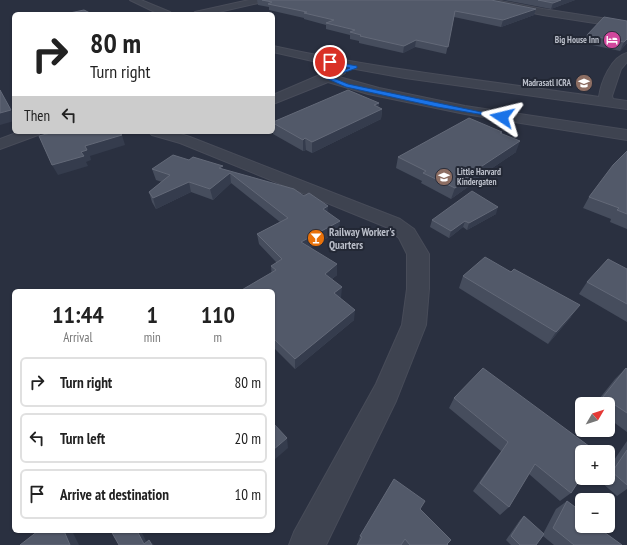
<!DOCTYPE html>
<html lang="en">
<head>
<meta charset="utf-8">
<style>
  :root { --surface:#fff; --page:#f2f2f2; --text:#222; --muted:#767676; --line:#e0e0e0 }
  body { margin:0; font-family:"PT Sans Narrow",sans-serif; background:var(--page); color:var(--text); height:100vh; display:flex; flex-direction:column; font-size:15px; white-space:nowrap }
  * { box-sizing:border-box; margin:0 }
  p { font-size:13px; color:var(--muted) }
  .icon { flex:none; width:22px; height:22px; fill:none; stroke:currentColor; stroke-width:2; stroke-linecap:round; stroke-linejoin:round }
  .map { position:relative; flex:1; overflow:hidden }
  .sheet { position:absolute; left:12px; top:289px; width:263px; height:244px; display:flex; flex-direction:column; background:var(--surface); border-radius:6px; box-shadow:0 1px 3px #0004 }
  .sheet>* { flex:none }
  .hud { position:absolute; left:12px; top:12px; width:263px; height:122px; border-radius:6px; box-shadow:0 1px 3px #0004; background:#fff; color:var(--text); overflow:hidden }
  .needle { width:26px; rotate:51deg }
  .fabs { position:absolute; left:575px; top:397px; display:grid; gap:8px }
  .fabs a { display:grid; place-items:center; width:40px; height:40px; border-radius:6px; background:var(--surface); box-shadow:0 1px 3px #0004; font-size:20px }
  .pin { position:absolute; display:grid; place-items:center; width:34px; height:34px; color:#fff; margin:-17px; border:2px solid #fff; border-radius:50%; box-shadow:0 1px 4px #0007 }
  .me { position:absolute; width:44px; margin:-22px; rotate:280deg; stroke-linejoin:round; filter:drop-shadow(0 0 3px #0008) }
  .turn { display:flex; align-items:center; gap:14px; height:84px; padding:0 12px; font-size:18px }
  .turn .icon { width:52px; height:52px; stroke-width:2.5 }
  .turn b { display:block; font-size:28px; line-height:34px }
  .then { display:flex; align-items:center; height:38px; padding:0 12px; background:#0003; gap:8px; font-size:15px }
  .eta { display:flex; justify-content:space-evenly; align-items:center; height:68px; text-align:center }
  .eta b { font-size:24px; font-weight:600; line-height:28px }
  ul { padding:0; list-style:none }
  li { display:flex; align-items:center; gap:12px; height:50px; margin:0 8px 6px; padding:0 4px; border:2px solid var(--line); border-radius:6px }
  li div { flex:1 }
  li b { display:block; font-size:15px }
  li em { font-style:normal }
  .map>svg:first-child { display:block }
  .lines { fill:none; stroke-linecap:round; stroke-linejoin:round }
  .minor-casing { stroke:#484c59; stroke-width:2 }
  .minor { fill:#3e4350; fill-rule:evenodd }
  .wall { fill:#464d5d }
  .shaded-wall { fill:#353c4d }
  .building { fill:#525969; stroke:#636978 }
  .route { fill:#1a73e8; stroke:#114b97 }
  .labels { text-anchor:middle; stroke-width:4; stroke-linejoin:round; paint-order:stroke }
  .far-poi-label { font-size:9px; font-weight:bold; fill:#bbbfca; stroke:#232835; text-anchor:end }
  .poi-label { font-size:11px; font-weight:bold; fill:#bbbfca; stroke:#232835; text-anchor:start }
</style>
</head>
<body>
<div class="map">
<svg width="627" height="545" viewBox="0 0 627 545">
  <rect width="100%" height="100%" fill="#2a3040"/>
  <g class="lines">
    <defs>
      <g id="minor">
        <polygon points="130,0 141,0 170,12 172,14 159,14"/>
        <polygon points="249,0 264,0 263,2 210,14 193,14 195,12"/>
        <polygon points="479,0 496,0 543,9 627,22 627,28 543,15 483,3"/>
        <path d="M273,46C381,70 490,81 599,97C601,82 611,57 627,53V62L621,69L612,96L613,99L627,101V109L405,78L317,62L273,52Z"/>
        <polygon points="339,69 343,70 345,73 339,77 379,88 465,106 627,130 627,140 465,114 368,94 328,82 273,104 273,95 322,74"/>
        <polygon points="19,132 41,132 38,135 0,149 0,139"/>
        <polygon points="149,132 174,132 190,137 400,219 414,229 429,254 429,289 426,325 396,401 326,545 289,545 294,532 376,384 402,325 407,289 407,254 399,238 386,227 180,143 152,135"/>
      </g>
    </defs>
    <use href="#minor" class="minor-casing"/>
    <use href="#minor" class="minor"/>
  </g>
  <g class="wall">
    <polygon points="257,0 491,0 536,9 534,15 501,27 454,17 446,54 415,47 403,53 359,43 359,41 350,39 350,35 326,29 326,25 304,19 304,18 269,10 269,7 258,5"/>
    <polygon points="504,0 575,0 551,9"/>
    <polygon points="627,21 627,43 620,51 583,43 587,35"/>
    <polygon points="379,103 378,107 382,109 381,119 312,153 306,150 303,151 273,134 273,122"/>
    <polygon points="502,132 502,134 516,152 473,181 472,184 451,199 421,183 422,181 396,168 398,157"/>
    <polygon points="627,151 627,229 610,222 611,219 583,208 589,197"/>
    <polygon points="189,160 223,169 327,212 339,231 310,248 337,275 332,279 341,298 340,298 354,320 295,369 273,347 273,291 271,266 277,263 259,244 257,234 280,222 231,183 213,200 191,192 156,209 152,202 149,192 162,182 156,180 152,169"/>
    <polygon points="496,214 467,230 463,227 449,238 430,227 432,220"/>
    <polygon points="627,269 627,322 579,294 587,282"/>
    <polygon points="511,272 571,317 548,344 459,288 463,276"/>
    <polygon points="626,368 627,369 627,432 608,418 608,404 595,404 615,379"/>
    <polygon points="454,398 571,493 560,501 529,474 509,507 500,515 473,491 501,451 449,408"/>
    <polygon points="627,441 627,489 617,496 600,481 602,478 608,478 608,469"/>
    <polygon points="567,501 604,532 622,545 554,545 543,536 536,545 511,545 506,540 520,520 524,516 543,534 556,509"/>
    <polygon points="420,509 448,545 357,545 358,543 358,542 360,536"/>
  </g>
  <g class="shaded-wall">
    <polygon points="561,0 575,0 551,9 553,3"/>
    <polygon points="536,9 534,15 501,27 503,20"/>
    <polygon points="627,39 627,43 620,51 624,42"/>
    <polygon points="416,40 415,47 403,53 404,46"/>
    <polygon points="379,103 378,111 382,109 381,119 312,153 312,142"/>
    <polygon points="11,110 14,115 14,121 0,125 0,113"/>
    <polygon points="122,135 125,145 90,156 91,160 86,162 88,166 58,175 52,165 81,152 85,146"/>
    <polygon points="305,138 306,150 303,151 303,140"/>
    <polygon points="520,141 516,152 473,181 472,184 451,199 455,188 473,172"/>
    <polygon points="230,173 231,183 213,200 210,189"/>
    <polygon points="189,182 191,192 156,209 153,198"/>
    <polygon points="328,206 327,217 323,209"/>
    <polygon points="498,207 496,214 467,230 469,223"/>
    <polygon points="340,221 339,231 302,253 301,242"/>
    <polygon points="465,221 463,227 449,238 451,231"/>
    <polygon points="337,264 337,275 325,284 325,274"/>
    <polygon points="342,287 341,298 333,304 334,293"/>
    <polygon points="580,305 571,317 548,344 556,332"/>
    <polygon points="355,310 354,320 295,369 295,359"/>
    <polygon points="287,438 288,448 273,461 273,450"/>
    <polygon points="64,531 72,531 79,545 70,545"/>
    <polygon points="137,531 141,531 148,545 144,544"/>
    <polygon points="149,540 154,545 152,545"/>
  </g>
  <g class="building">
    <polygon points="262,0 491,0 536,9 503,20 455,11 448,47 416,40 404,46 360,36 361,35 350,32 355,30 326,23 334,20 304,13 307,12 268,4 272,2"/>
    <polygon points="538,0 561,0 553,3"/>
    <polygon points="84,10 92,14 65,14"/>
    <polygon points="604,17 627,21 627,39 624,42 587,35"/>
    <polygon points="0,90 11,110 0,113"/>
    <polygon points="348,90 379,103 374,105 382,109 312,142 305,138 303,140 273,123 273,122"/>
    <polygon points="469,118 502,132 500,133 520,141 473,172 475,173 455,188 423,173 426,171 398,157"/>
    <polygon points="54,132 117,132 122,135 85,146 87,150 81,152 84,156 52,165 39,136"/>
    <polygon points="627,151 627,214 617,210 619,208 589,197 613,165"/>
    <polygon points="173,155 189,160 193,157 223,166 219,168 294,189 304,196 309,193 328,206 323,209 340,221 301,242 337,264 325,274 342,287 334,293 355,310 295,359 273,338 273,291 240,291 276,270 271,266 282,259 257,234 288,218 230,173 210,189 189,182 153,198 149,192 170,175 152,169"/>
    <polygon points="472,191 498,207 469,223 465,221 451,231 432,220"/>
    <polygon points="485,257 511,272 514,269 580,305 556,332 463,276"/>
    <polygon points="608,259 627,269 627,304 587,282"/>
    <polygon points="483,368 597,452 582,452 582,476 571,493 535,464 509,507 480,483 508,442 454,398"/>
    <polygon points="626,368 627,369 627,413 603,397"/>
    <polygon points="273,423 287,438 273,450"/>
    <polygon points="627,450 627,485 612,472"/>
    <polygon points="394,479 425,501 420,509 451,540 447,544 448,545 410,545 405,539 401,545 357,545 362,537 360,536"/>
    <polygon points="567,501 582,512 582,526 600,526 604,532 622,545 574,545 553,528"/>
    <polygon points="524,516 544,534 536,545 520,545 511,536"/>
    <polygon points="38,531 64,531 70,545 20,545"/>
    <polygon points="111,531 137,531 144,544 149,540 152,545 119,545"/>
  </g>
  <polygon class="route" points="330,61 357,66 357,68 331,77 348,84 505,117 502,118 437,107 346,87 323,77 350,68 328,63"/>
  <defs>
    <symbol id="hotel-disc" viewBox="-11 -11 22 22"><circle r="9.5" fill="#d1479c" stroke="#232835"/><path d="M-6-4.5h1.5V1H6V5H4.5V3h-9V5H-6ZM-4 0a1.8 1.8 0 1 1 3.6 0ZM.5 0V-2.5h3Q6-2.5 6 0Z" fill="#fff"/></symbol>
    <symbol id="school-disc" viewBox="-11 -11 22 22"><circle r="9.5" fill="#8d6e63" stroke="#232835"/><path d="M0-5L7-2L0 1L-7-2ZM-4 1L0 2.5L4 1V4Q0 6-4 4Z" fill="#fff"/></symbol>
    <symbol id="bar-disc" viewBox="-11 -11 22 22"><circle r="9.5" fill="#e8710a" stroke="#232835"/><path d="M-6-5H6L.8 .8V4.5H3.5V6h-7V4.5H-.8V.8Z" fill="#fff"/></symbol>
  </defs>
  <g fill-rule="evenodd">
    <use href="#hotel-disc" x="602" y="30" width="20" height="20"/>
    <use href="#school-disc" x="574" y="73" width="20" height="20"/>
    <use href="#school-disc" x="434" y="167" width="20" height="20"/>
    <use href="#bar-disc" x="306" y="228" width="20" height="20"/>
  </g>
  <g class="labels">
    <g class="far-poi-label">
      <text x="599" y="43">Big House Inn</text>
      <text x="571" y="86">Madrasatl ICRA</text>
      <text x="457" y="175" text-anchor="start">Little Harvard<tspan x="457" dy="10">Kindergaten</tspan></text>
    </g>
    <g class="poi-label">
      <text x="329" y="236">Railway Worker's<tspan x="329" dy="13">Quarters</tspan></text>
    </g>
  </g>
</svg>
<div class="fabs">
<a><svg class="needle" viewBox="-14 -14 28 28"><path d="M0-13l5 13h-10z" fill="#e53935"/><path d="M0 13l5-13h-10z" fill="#767676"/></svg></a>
<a>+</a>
<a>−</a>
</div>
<div class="pin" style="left:330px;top:62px;background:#d93025"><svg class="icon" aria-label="arrive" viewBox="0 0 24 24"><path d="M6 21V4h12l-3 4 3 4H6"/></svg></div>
<svg class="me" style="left:502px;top:117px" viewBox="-20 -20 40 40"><path d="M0-17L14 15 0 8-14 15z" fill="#1a73e8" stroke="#fff" stroke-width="4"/></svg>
<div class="hud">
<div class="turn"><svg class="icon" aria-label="right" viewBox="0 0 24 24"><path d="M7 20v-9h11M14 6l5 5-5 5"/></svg><div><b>80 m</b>Turn right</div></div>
<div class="then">Then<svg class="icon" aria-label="left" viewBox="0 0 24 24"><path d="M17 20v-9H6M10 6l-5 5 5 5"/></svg></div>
</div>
<section class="sheet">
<div class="eta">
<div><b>11:44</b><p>Arrival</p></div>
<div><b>1</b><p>min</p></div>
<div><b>110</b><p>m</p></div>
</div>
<ul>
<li><svg class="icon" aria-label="right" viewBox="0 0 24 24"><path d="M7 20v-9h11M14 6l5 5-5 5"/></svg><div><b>Turn right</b></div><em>80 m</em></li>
<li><svg class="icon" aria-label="left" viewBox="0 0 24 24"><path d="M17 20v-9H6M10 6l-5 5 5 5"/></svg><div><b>Turn left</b></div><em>20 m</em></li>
<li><svg class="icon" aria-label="arrive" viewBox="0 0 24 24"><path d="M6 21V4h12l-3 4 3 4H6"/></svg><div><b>Arrive at destination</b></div><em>10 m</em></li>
</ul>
</section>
</div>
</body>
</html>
